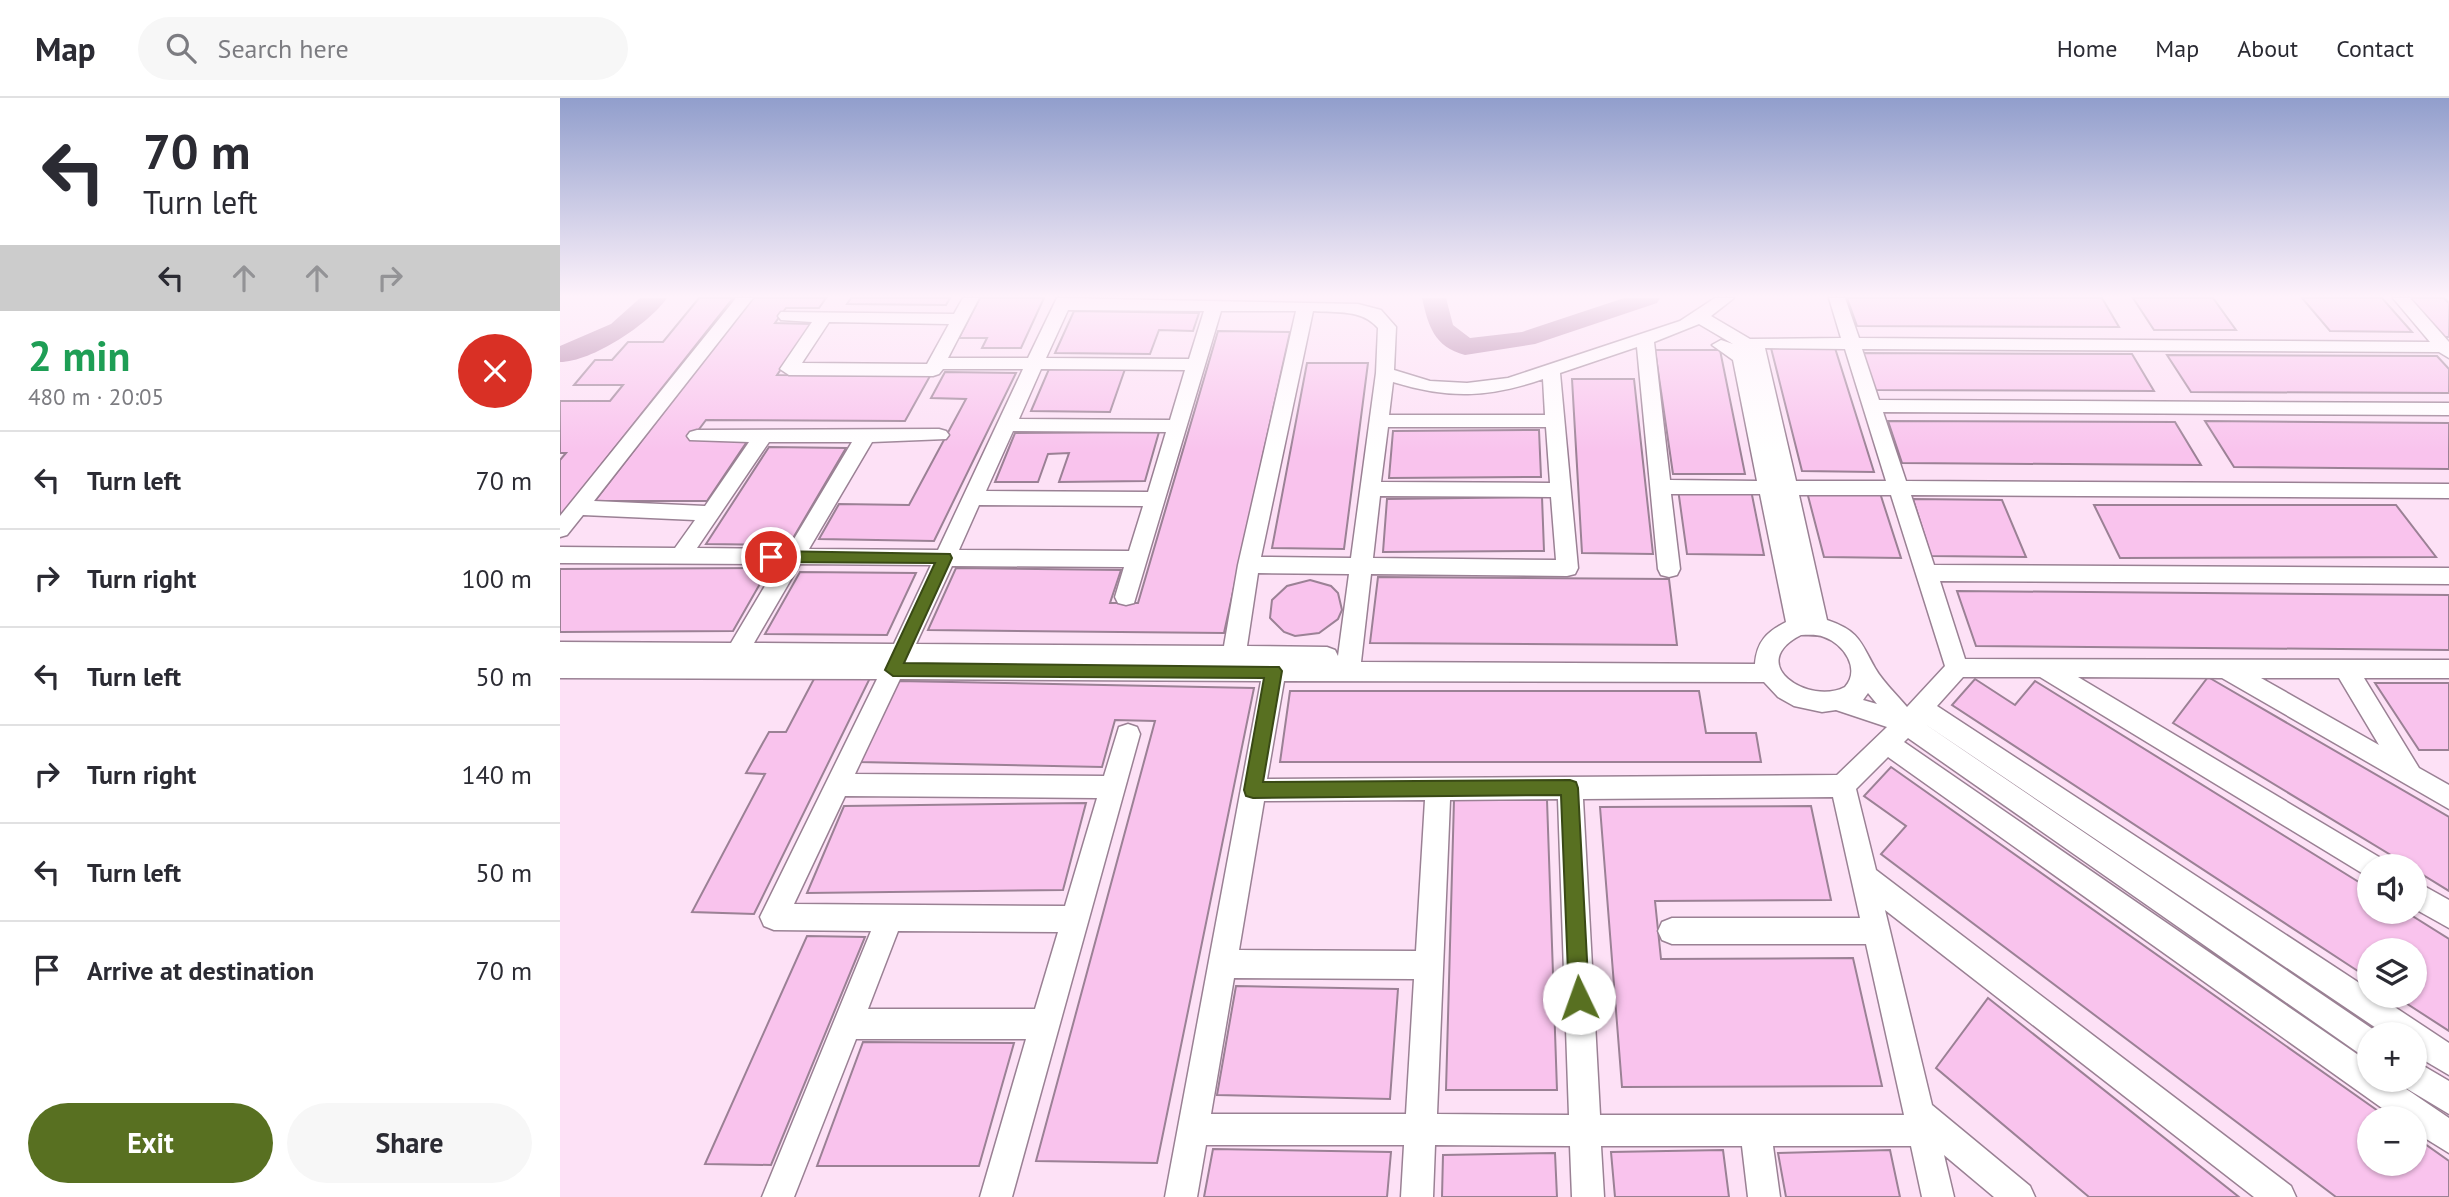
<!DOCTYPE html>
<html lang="en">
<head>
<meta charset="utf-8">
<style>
  :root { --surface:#fff; --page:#f7f7f7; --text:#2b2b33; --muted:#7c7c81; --line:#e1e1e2; --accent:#587021 }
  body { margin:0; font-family:"PT Sans",sans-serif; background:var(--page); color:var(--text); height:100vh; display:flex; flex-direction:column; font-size:26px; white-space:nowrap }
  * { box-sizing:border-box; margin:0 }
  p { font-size:23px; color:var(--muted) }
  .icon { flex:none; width:38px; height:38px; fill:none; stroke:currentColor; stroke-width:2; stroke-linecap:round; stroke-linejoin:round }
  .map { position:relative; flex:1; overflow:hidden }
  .panel { display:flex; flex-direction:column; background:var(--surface); width:560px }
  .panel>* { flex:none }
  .banner { background:#fff; color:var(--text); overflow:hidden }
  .buttons { position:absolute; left:1797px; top:756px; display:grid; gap:14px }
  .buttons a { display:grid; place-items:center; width:70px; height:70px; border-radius:50%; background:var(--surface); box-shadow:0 2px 5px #0004; font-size:35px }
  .pin { position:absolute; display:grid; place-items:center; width:60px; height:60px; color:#fff; margin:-30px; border:4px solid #fff; border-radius:50%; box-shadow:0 2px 7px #0007 }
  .me { position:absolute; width:77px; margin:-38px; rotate:357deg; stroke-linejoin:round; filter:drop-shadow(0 0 5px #0008) }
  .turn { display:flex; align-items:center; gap:24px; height:147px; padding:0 28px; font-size:32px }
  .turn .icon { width:91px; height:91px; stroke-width:2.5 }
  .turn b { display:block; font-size:49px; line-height:60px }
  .lanes { display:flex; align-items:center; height:66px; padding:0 28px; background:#0003; justify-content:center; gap:35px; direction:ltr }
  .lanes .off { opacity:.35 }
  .round { display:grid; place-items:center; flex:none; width:74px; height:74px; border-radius:37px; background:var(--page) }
  .head { display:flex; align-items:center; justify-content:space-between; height:119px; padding:0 28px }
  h1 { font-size:42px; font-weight:700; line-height:52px; color:#1e9e55 }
  .cta { display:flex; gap:14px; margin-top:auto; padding:14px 28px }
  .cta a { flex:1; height:80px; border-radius:42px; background:var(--accent); color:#fff; font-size:28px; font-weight:700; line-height:80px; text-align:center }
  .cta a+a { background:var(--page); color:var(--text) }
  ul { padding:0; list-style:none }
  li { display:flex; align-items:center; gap:21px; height:98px; padding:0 28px; border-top:2px solid var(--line) }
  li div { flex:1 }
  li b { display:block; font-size:26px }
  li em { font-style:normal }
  header { display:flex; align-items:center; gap:42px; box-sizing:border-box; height:98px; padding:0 35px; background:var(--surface); border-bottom:2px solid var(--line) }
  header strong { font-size:33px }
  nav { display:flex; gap:38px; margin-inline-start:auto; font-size:24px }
  .search { width:490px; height:63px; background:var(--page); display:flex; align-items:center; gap:18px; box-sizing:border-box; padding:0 24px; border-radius:38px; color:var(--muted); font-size:26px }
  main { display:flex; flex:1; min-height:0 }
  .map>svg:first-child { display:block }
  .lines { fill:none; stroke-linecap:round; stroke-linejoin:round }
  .river { fill:#ae7ca3; fill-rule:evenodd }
  .building { fill:#f9c3ed; stroke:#9b8195; stroke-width:2 }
  .minor-casing { stroke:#9a8194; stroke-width:3 }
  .minor { fill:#fff; fill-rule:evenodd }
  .route { fill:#587021; stroke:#394915; stroke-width:2 }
</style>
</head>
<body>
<header>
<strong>Map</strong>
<div class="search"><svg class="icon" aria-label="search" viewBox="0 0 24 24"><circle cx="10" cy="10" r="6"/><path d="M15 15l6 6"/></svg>Search here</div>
<nav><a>Home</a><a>Map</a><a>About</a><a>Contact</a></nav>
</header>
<main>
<section class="panel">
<div class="banner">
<div class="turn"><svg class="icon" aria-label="left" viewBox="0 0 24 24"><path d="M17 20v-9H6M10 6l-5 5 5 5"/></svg><div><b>70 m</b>Turn left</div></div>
<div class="lanes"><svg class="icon" aria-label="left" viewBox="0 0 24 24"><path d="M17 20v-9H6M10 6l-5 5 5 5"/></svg><svg class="icon off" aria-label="ahead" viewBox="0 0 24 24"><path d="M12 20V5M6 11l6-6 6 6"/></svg><svg class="icon off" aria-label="ahead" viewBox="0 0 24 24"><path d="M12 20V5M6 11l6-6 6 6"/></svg><svg class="icon off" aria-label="right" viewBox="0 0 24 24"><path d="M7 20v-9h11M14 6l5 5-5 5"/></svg></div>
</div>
<div class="head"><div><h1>2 min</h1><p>480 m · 20:05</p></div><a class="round" style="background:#d93025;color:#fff"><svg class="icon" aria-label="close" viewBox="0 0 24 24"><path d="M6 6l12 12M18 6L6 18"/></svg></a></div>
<ul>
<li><svg class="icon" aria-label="left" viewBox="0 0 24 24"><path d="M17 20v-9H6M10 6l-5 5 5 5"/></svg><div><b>Turn left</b></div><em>70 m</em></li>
<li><svg class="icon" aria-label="right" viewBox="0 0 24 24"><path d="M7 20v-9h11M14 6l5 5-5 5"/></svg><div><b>Turn right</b></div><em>100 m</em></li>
<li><svg class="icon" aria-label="left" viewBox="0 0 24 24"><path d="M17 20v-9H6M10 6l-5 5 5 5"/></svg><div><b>Turn left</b></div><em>50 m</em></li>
<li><svg class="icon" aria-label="right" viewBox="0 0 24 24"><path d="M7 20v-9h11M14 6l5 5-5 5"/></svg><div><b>Turn right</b></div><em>140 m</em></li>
<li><svg class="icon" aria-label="left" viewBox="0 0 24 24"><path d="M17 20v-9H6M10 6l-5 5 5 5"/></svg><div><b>Turn left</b></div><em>50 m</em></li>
<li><svg class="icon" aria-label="arrive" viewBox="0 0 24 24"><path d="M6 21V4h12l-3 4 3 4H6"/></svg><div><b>Arrive at destination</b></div><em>70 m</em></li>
</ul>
<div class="cta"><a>Exit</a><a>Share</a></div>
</section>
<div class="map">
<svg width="1889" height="1099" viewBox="0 0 1889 1099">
  <rect width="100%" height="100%" fill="#fde1f6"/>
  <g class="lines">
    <g class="river">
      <path d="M80,200H107C89,226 32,264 0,264V248L51,226Z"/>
      <path d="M862,200H886L893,227L910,240L962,234L1064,200H1100L1097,205L975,246L905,257C874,249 868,227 862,200Z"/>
    </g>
  </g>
  <g class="building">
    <polygon points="139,200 173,200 0,419 0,362 6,355 0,355 0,303 50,303 63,287 14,287 35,262 52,262 68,244 103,244"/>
    <polygon points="192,200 266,200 259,210 226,210 215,225 252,226 217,277 370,278 345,323 146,322 131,342 188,342 147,403 35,403"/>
    <polygon points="291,200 390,200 386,207 287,206"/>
    <polygon points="420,200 484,200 461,250 422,250 427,240 399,240"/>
    <polygon points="1287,200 1542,200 1559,229 1297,228"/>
    <polygon points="1573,200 1653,200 1676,232 1594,232"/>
    <polygon points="1742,200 1822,200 1852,234 1770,233"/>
    <polygon points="1849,200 1884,200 1889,205 1889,239 1885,239"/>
    <polygon points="514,213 639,215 633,233 599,232 590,256 495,255"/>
    <polygon points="658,233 730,234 664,535 368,532 396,470 561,472 550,505 578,505"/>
    <polygon points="1211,250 1275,250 1314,374 1242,373"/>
    <polygon points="1095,252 1160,252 1185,376 1113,376"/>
    <polygon points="1303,255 1572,256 1594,293 1315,292"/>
    <polygon points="1607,257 1877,258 1889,271 1889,295 1631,294"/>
    <polygon points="747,265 808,265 784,451 712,450"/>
    <polygon points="489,271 565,271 550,314 471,313"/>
    <polygon points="385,274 456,275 374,443 259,441 279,406 349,407 406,301 371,300"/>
    <polygon points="1012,281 1074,281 1093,456 1022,455"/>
    <polygon points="1328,323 1615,324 1641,367 1342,365"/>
    <polygon points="1645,323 1889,325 1889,371 1674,369"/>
    <polygon points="979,332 981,379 829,380 833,333"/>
    <polygon points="599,334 585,383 499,384 509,355 488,356 478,384 435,384 455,335"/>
    <polygon points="209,349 286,350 229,447 146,446"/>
    <polygon points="1118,391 1191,392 1204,457 1127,456"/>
    <polygon points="1247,394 1320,395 1341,460 1264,459"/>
    <polygon points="982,399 984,453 823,454 827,401"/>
    <polygon points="1353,401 1442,402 1466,459 1371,458"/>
    <polygon points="1534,407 1836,407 1876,459 1560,460"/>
    <polygon points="209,470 173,533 0,534 0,471"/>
    <polygon points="240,474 356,475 327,537 205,536"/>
    <polygon points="818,479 1109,481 1117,547 810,545"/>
    <polygon points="750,482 771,488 778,495 782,512 778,521 759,535 735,538 724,534 710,520 712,502 727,488"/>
    <polygon points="1397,493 1889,497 1889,552 1416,548"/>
    <polygon points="255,579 310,580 194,816 132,814 205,676 186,675 209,634 226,634"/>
    <polygon points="1648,579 1889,719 1889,793 1855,772 1855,768 1849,768 1613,625"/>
    <polygon points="1415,581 1455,607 1475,583 1810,791 1810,814 1846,814 1889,841 1889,933 1835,898 1855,898 1855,852 1810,852 1810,881 1392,607"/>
    <polygon points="337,583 694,590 597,1065 476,1063 595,623 555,622 542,669 299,664"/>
    <polygon points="1815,585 1889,585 1889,652 1859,652"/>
    <polygon points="730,593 1139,593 1146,635 1196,635 1201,664 720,664"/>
    <polygon points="1331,669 1828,1020 1810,1020 1810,1066 1855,1066 1855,1039 1889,1063 1889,1099 1776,1099 1321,756 1346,728 1304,698"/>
    <polygon points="894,702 987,702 997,992 886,992"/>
    <polygon points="526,705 503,792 247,795 284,708"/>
    <polygon points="1251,708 1271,802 1095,803 1101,861 1293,860 1322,988 1062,989 1040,709"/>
    <polygon points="247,838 305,839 211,1067 145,1066"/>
    <polygon points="676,888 838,891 830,1001 657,997"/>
    <polygon points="1428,900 1679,1099 1529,1099 1376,970"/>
    <polygon points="303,944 454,945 419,1068 257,1068"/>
    <polygon points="653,1051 831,1054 827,1099 644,1099"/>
    <polygon points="1163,1052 1169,1099 1055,1099 1051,1054"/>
    <polygon points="1330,1052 1340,1099 1226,1099 1218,1055"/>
    <polygon points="995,1055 997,1099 882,1099 883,1057"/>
  </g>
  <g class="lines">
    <defs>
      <g id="minor">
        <path d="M176,200H193L34,403L145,408L189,344L130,342L127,338L130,334L137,332L379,331L386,333L389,337L386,341L312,344L249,451L378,452L463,271H383L379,276L373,278L229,277L220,271L252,224L221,222L218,218L221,214L394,216L403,200H419L388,260H468L497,200L798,206L821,212L836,229L834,272L870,283L907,285L948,280L1120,223L1155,200H1174L1151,218L1190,241L1281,240L1269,200H1285L1299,240L1870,244L1833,200H1850L1889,244V260L1879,254L1302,251L1319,302L1889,305V317L1323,314L1346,383L1889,386V400L1351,397L1374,467L1889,470V486L1380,483L1405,561L1889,562V580H1804L1859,670L1889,687V711L1662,580L1518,579L1819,759L1823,768H1810V780L1480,579H1403L1377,608L1810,892V898H1818L1889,945V977L1855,957V936H1825L1362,624L1820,936H1810V961L1800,956L1348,640L1344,644L1810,965V982H1833L1889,1020V1055L1855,1034V1020H1836L1328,659L1296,691L1316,772L1731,1088L1736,1099H1694L1325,812L1372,1007L1470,1088L1475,1099H1434L1384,1057L1394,1099H1362L1351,1048H1213L1220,1099H1188L1182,1048H1041L1044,1099H1012L1010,1048L875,1047L873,1099H841L844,1047H646L637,1099H605L701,583L340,581L295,676L544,678L559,629L568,626L577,629L580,636L452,1099H420L466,941H296L234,1099H202L311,833L214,832L204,828L200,819L317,581L0,580V544L171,545L218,466L0,465V449L115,450L135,422L23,417L7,437L0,439V418ZM508,212L644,213L629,261L486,260ZM661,213H736L678,467L664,548L356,546L392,468L564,469L555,499L558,505L566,507L574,505ZM753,213C777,215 802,211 818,230L816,275L791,460L701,459ZM269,224L389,226L367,266L242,265ZM1139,226L1173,246L1161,242L1152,247L1173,262L1197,383L1110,382L1094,244ZM1077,249L1098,471L1101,477L1109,479L1117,477L1120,471L1111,396H1200L1226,524C1207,534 1197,543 1195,566L801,564L811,476L1007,478L1015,476L1018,470L1000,275ZM1205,250L1285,251L1326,383H1236ZM481,271L625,272L610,322L459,321ZM983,281L985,317H829L833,284C888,301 928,300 983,281ZM828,329H986L990,385L821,384ZM453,333L606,334L588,394L426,393ZM209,344H292L228,451L137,450ZM1239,397H1331L1385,568L1347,609C1337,597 1323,584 1315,570C1300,543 1299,533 1267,522ZM820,398L991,399L996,462L813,460ZM419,407L583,408L569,453L399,452ZM240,466L371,467L334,546L194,545ZM698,475L789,476L778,558L775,552L767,549L687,548ZM1241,537C1248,537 1257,536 1264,539C1284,546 1301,571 1285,589C1249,608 1184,566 1241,537ZM1701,580H1779L1819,647ZM724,583L1204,584L1218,599L1234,608L1262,614L1276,612L1327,629L1277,677L707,681ZM1308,595L1317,606L1303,602ZM285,698L537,700L505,808L234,806ZM1273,699L1300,820H1112L1102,824L1098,833L1102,842L1112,846H1306L1344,1017H1040L1023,701ZM998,701L1009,1017L877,1016L890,702ZM865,702L856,853L679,852L704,703ZM338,833L498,834L475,911H308ZM674,880L854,881L846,1016H651Z"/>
        <polygon points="1855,783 1889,802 1889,830 1855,811"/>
        <polygon points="1855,963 1889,983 1889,1016 1844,989 1842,982 1855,982"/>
      </g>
    </defs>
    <use href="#minor" class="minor-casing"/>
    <use href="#minor" class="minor"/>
  </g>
  <linearGradient id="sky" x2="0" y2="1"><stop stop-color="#919ecc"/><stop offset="0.56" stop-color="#fef2fb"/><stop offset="1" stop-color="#fef2fb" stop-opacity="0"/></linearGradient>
  <rect width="1889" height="354" fill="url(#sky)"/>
  <polygon class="route" points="211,453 390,456 392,460 344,565 719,569 722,573 703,684 1010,682 1016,684 1018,690 1029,900 1026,907 1019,910 1012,907 1009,900 1001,697 693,700 686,698 684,692 704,580 333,578 325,572 375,465 211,464 204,459"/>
</svg>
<div class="buttons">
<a><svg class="icon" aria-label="sound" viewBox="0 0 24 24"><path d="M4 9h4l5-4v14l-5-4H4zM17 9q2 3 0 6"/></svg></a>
<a><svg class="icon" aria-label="layers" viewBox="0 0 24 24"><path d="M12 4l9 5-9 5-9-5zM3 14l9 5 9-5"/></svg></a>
<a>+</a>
<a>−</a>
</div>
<div class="pin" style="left:211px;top:459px;background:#d93025"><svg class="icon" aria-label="arrive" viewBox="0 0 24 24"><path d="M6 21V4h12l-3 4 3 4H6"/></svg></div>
<svg class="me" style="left:1019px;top:900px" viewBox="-20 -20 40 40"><circle r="19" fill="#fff"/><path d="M0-13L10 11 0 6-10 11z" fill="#587021"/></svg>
</div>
</main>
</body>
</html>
